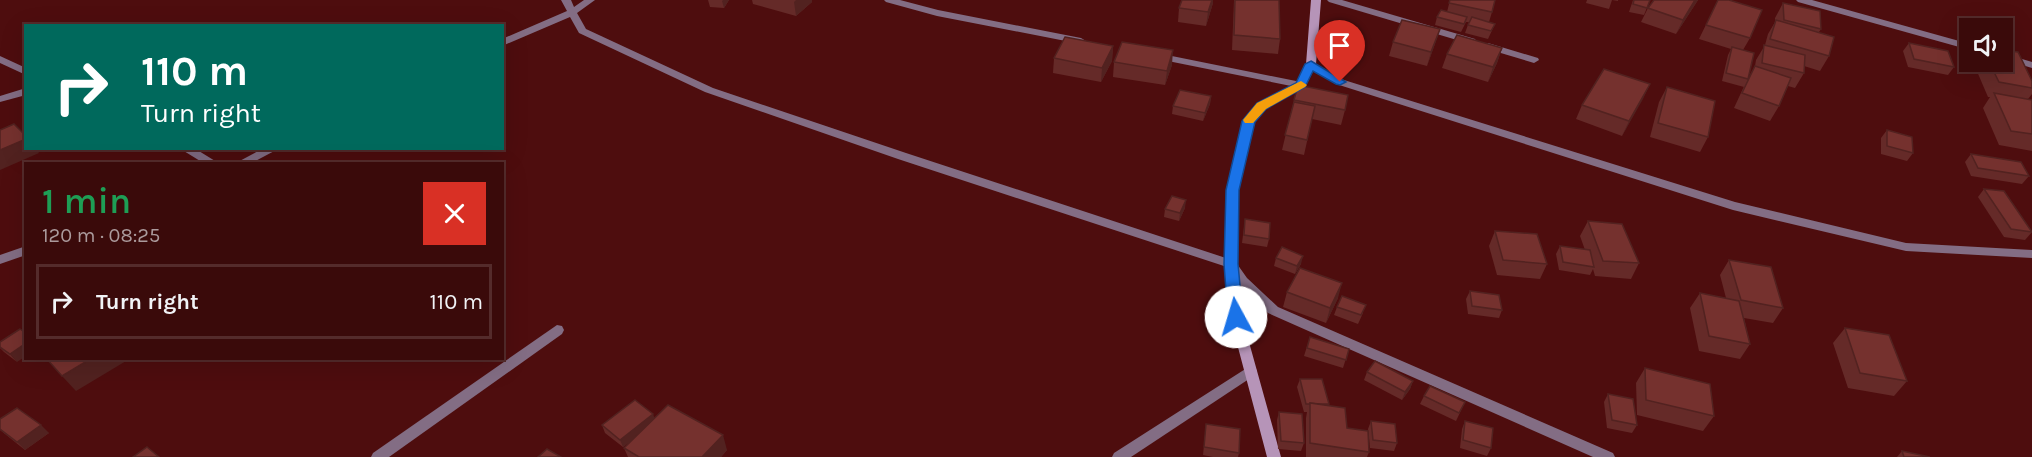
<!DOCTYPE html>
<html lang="en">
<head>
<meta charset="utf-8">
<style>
  :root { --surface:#3a0a0a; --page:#451818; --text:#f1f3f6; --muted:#ab9a9c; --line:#542b2b }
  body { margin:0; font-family:Karla,sans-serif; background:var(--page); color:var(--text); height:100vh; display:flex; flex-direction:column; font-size:22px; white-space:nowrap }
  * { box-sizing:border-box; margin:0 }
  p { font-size:20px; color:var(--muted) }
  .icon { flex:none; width:33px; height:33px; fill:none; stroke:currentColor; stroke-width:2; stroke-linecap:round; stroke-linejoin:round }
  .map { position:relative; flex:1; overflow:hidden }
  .details { position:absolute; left:24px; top:162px; width:480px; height:198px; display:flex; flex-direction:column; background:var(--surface); border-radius:0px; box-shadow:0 6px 24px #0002,0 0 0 2px var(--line) }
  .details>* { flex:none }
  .guide { position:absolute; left:24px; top:24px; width:480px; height:126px; border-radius:0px; box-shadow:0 6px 24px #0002,0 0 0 2px var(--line); background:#00695c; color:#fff; overflow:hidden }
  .fabs { position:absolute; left:1959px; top:18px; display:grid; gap:12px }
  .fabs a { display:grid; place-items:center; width:54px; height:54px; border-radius:0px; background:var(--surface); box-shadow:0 6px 24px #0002,0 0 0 2px var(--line); font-size:30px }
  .pin { position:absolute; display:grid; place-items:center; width:51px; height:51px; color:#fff; margin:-62px -26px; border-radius:50% 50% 50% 0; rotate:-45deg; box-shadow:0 0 6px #0007 }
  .pin .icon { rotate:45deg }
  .me { position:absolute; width:66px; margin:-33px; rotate:354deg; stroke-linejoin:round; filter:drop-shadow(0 0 4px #0008) }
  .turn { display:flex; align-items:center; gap:21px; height:126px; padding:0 18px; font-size:27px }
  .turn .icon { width:78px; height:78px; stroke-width:2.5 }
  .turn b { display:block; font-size:42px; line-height:51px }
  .round { display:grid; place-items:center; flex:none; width:63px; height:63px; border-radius:0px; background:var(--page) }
  .headline { display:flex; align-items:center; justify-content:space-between; height:102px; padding:0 18px }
  h1 { font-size:36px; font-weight:600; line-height:45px; color:#1e9e55 }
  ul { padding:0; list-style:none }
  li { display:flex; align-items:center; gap:18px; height:75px; margin:0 12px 9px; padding:0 6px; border:3px solid var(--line); border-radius:0px }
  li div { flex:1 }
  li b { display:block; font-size:22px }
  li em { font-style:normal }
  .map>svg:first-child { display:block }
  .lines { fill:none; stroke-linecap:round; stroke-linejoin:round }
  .street { fill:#836d84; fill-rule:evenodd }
  .secondary { fill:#b694b8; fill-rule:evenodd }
  .wall { fill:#652a28 }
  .shaded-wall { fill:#522220 }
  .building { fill:#75312e; stroke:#522220; stroke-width:1.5 }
  .route { fill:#1a73e8; stroke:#114b97; stroke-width:1.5 }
  .slow { fill:#f59e0b }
</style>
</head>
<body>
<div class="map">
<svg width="2032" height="457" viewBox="0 0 2032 457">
  <rect width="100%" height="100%" fill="#4e0d0e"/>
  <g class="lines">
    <g class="street">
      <polygon points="561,0 571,0 574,7 584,0 595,0 577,13 586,29 713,88 906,153 1235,261 1247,278 1278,307 1613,453 1615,457 1593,457 1268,313 1239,284 1227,267 898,159 705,92 579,33 570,17 502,46 502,39 567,11"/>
      <polygon points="884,0 900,0 938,10 1081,38 1086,41 1081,44 937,16 886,2"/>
      <polygon points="1327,0 1342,0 1475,39 1476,41 1475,43 1467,43 1329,2"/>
      <polygon points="1796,0 1812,0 1970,44 1970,50 1798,2"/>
      <polygon points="1488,43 1538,58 1539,60 1534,63 1484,48 1484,44"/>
      <polygon points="1157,53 1301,82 1306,85 1301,88 1153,58 1152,56"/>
      <polygon points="2002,53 2032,62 2032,68 2002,59"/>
      <polygon points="0,56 26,68 26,75 0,63"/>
      <polygon points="1311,61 1344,80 1735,202 1906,243 2032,250 2032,258 1906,251 1733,210 1336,84 1307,66 1307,62"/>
      <polygon points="26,88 26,95 0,102 0,96"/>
      <polygon points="179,148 194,148 220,164 205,164"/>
      <polygon points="264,148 280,148 250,164 234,164"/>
      <polygon points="26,246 26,255 0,264 0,255"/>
      <polygon points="557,325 562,326 564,330 562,334 389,457 371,457 373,453"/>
      <polygon points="1250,366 1255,367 1257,371 1255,375 1131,457 1112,457 1114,453"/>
    </g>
    <polygon class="secondary" points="1311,0 1321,0 1316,64 1305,87 1266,108 1254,122 1238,190 1237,264 1242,317 1281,457 1267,457 1230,317 1225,264 1226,190 1244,121 1258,104 1297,83 1306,64"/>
  </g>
  <g class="wall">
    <polygon points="708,0 729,0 724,8 710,7"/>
    <polygon points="752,0 812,0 812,2 796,16 753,4"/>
    <polygon points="1234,0 1279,0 1280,39 1278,54 1232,50"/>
    <polygon points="1450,0 1492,12 1489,22 1495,24 1488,39 1465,33 1469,22 1466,22 1461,32 1435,25 1437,17 1447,12"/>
    <polygon points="1587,0 1618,0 1618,1 1612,0 1609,9 1586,3"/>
    <polygon points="1633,0 1650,0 1644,15 1629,12"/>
    <polygon points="1654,0 1698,0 1676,34 1641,22 1648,8"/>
    <polygon points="1718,0 1750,38 1743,50 1748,78 1755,66 1756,60 1765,45 1768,34 1775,22 1775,18 1783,3 1821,29 1819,32 1829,56 1820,71 1804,66 1804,73 1795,88 1788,86 1779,106 1770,121 1734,108 1746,82 1744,87 1722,81 1728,55 1731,49 1699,39"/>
    <polygon points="1213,3 1206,26 1178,22 1179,8"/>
    <polygon points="1440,29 1427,66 1389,56 1393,42"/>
    <polygon points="1909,43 1954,67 1948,75 1908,67 1903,51"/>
    <polygon points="1113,46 1112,61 1101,82 1053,73 1054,58"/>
    <polygon points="1502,48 1497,63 1488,82 1442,68 1447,54"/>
    <polygon points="1114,62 1172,65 1165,85 1113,77"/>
    <polygon points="1973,62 2002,62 2032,81 2032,94 2028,99 2032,100 2032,151 1999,145 1983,108 1990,97 1988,97"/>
    <polygon points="1650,84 1622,136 1576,119 1582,105"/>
    <polygon points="1667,87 1708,137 1700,152 1650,137 1659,102"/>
    <polygon points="1211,96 1210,104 1203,121 1172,114 1173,106"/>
    <polygon points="1294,100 1345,110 1341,125 1312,119 1304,155 1282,150"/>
    <polygon points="1887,130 1913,153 1907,161 1881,154 1881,138"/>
    <polygon points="1971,154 2029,176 2022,184 1971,176 1965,162"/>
    <polygon points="1984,189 2032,232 2025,240 2004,237 1978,197"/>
    <polygon points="1185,208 1179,221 1164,217 1165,209"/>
    <polygon points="1245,219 1269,239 1267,247 1242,243"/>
    <polygon points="1588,221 1639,263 1631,279 1595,276 1593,269 1590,275 1559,270 1556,254 1560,246 1585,250 1580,236"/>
    <polygon points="1495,231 1547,264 1540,279 1497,275 1489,246"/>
    <polygon points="1276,258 1301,264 1295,274 1274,266"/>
    <polygon points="1729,260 1783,308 1773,323 1744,318 1750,344 1740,359 1699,351 1690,308 1700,293 1726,298 1720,275"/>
    <polygon points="1470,291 1502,310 1499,318 1468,314 1466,299"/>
    <polygon points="1287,292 1338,298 1326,323 1283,307"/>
    <polygon points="1337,307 1363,313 1358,324 1334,315"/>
    <polygon points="1845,328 1907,381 1894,396 1848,388 1833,343"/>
    <polygon points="1310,337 1349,349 1343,368 1304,356"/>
    <polygon points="0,342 17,362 4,352 0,348"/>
    <polygon points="1645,368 1714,416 1703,431 1637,415 1636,383"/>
    <polygon points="1367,372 1413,381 1410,389 1402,400 1364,380"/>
    <polygon points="1300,379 1329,404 1329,406 1347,428 1369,452 1367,457 1306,457 1306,418 1307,412 1304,412 1297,387"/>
    <polygon points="1608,394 1637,425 1632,433 1607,428 1604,402"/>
    <polygon points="1424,396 1465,402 1456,421 1420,404"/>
    <polygon points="1279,412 1304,443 1301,451 1278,449 1277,420"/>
    <polygon points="655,418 727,450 721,457 628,457 624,448 629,442 623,447 605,433 602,425"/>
    <polygon points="0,419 49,433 25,450 0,430"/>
    <polygon points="1371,421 1397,443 1394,451 1370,448 1368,429"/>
    <polygon points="1465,421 1491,448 1487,456 1460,448 1462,429"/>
    <polygon points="1206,424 1239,453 1238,457 1213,457 1203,455"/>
    <polygon points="1902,451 1930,457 1897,457"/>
  </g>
  <g class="shaded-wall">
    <polygon points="723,0 729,0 724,8 722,1"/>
    <polygon points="796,0 812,0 812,2 796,16 794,2"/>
    <polygon points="1212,0 1213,0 1213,3 1206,26 1208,12"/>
    <polygon points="1695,0 1698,0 1676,34 1683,20"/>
    <polygon points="1440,29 1435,44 1427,66 1431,52"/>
    <polygon points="1113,46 1112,61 1101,82 1102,68"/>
    <polygon points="1502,48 1497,63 1488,82 1493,67"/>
    <polygon points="1173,50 1172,65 1165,85 1167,71"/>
    <polygon points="1650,84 1643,99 1622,136 1629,121"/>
    <polygon points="1211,96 1210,104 1203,121 1205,113"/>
    <polygon points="26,139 26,148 36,148 39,153 0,170 0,150"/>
    <polygon points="1186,200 1185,208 1179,221 1180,213"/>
    <polygon points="1303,256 1301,264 1295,274 1297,266"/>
    <polygon points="1342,283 1338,298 1326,323 1330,308"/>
    <polygon points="26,343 26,356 17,362 10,354"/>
    <polygon points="92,358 131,358 76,391 62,376"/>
    <polygon points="1413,381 1410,389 1402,400 1405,392"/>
    <polygon points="653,414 656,422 623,447 620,440"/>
    <polygon points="41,425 49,433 25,450 17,442"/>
    <polygon points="723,435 727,450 721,457 702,457"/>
  </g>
  <g class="building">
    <polygon points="1182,0 1212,0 1208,12 1179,8"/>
    <polygon points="1235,0 1279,0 1280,39 1234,35"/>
    <polygon points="1450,0 1495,0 1492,12 1449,3"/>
    <polygon points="1634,0 1650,0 1647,8 1633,4"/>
    <polygon points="1654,0 1695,0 1683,20 1648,8"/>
    <polygon points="1718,0 1729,0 1762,10 1750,38 1706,25"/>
    <polygon points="1783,3 1820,11 1821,29 1784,20"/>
    <polygon points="1441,10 1467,17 1464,24 1437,17"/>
    <polygon points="1472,17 1495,24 1491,31 1468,25"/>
    <polygon points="1402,20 1440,29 1431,52 1393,42"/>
    <polygon points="1776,20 1834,37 1829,56 1770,39"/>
    <polygon points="1457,35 1502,48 1493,67 1447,54"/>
    <polygon points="1065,37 1113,46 1102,68 1054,58"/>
    <polygon points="1122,42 1173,50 1167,71 1114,62"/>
    <polygon points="1909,43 1948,51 1954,67 1914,59"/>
    <polygon points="1764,45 1805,55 1804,73 1762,63"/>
    <polygon points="1732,47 1754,53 1748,79 1726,73"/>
    <polygon points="2002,50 2018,52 2032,81 2032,88 1999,82 1989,62 2002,62"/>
    <polygon points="1755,66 1791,78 1779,106 1742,93"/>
    <polygon points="1604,69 1650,84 1629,121 1582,105"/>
    <polygon points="1298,85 1348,95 1345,110 1294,100"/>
    <polygon points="1667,87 1715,101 1708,137 1658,123"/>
    <polygon points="1180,90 1211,96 1205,113 1173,106"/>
    <polygon points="1994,93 2032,100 2032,134 2011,131"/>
    <polygon points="1294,102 1315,106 1307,140 1285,135"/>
    <polygon points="14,124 26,136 26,139 0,150 0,130"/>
    <polygon points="1887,130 1912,137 1913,153 1887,146"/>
    <polygon points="1971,154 2021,162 2029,176 1978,168"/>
    <polygon points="1984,189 2004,191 2032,232 2011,229"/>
    <polygon points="1172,196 1186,200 1180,213 1165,209"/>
    <polygon points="1245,219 1270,223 1269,239 1244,235"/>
    <polygon points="1588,221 1622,224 1639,263 1603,261"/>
    <polygon points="1495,231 1537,234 1547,264 1503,260"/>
    <polygon points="1560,246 1590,250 1594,267 1563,262"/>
    <polygon points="1282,247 1303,256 1297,266 1276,258"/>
    <polygon points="1729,260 1771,267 1783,308 1741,300"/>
    <polygon points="1300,268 1342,283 1330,308 1287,292"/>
    <polygon points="1470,291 1499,295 1502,310 1472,306"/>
    <polygon points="1700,293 1739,301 1750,344 1709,336"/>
    <polygon points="1342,296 1366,305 1361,315 1337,307"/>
    <polygon points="1845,328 1889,335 1907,381 1860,373"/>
    <polygon points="20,329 26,333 26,343 10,354 0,347 0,342"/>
    <polygon points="1310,337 1349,349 1346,360 1307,348"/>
    <polygon points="46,358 92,358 62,376"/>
    <polygon points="1375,361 1413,381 1405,392 1367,372"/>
    <polygon points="1645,368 1710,384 1714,416 1646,400"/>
    <polygon points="1300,379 1322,379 1329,404 1320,404 1310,403 1310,404 1306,404"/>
    <polygon points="1430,386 1465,402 1459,413 1424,396"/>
    <polygon points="1608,394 1633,399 1637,425 1612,420"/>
    <polygon points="635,400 653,414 620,440 602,425"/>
    <polygon points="1310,403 1345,408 1347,428 1368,431 1369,452 1310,443"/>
    <polygon points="668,405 723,435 702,457 639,457 624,448"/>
    <polygon points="17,408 41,425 17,442 0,429 0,419"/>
    <polygon points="1279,412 1302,414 1304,443 1281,441"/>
    <polygon points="1371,421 1395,424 1397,443 1373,440"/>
    <polygon points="1465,421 1493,428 1491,448 1463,440"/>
    <polygon points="1206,424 1240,429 1239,453 1204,447"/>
    <polygon points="147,447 159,457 133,457"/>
    <polygon points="547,449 561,457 538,457"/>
    <polygon points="1902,451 1930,457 1904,457"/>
  </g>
  <polygon class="route" points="1311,61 1346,82 1340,85 1336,84 1313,71 1305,87 1266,109 1255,122 1239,190 1238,264 1243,317 1241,321 1230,321 1228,317 1224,264 1226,190 1242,121 1257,103 1296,83 1305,64"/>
  <polygon class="slow" points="1301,81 1307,85 1305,87 1266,109 1253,123 1245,123 1243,120 1257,103"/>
</svg>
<div class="fabs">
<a><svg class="icon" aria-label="sound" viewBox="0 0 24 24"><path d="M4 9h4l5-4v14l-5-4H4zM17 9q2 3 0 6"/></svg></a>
</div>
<div class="pin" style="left:1340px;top:82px;background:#d93025"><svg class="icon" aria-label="arrive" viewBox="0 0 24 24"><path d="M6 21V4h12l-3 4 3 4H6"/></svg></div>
<svg class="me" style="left:1236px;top:317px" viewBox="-20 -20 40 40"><circle r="19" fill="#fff"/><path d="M0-13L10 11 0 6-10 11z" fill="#1a73e8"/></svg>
<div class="guide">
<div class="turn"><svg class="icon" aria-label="right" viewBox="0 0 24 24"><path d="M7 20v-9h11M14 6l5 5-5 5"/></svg><div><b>110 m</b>Turn right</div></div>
</div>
<section class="details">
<div class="headline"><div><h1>1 min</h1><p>120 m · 08:25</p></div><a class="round" style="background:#d93025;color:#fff"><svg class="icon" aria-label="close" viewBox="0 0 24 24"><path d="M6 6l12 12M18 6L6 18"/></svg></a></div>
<ul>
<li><svg class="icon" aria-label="right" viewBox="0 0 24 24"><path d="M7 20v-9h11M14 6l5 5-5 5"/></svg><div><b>Turn right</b></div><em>110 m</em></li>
</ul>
</section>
</div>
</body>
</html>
